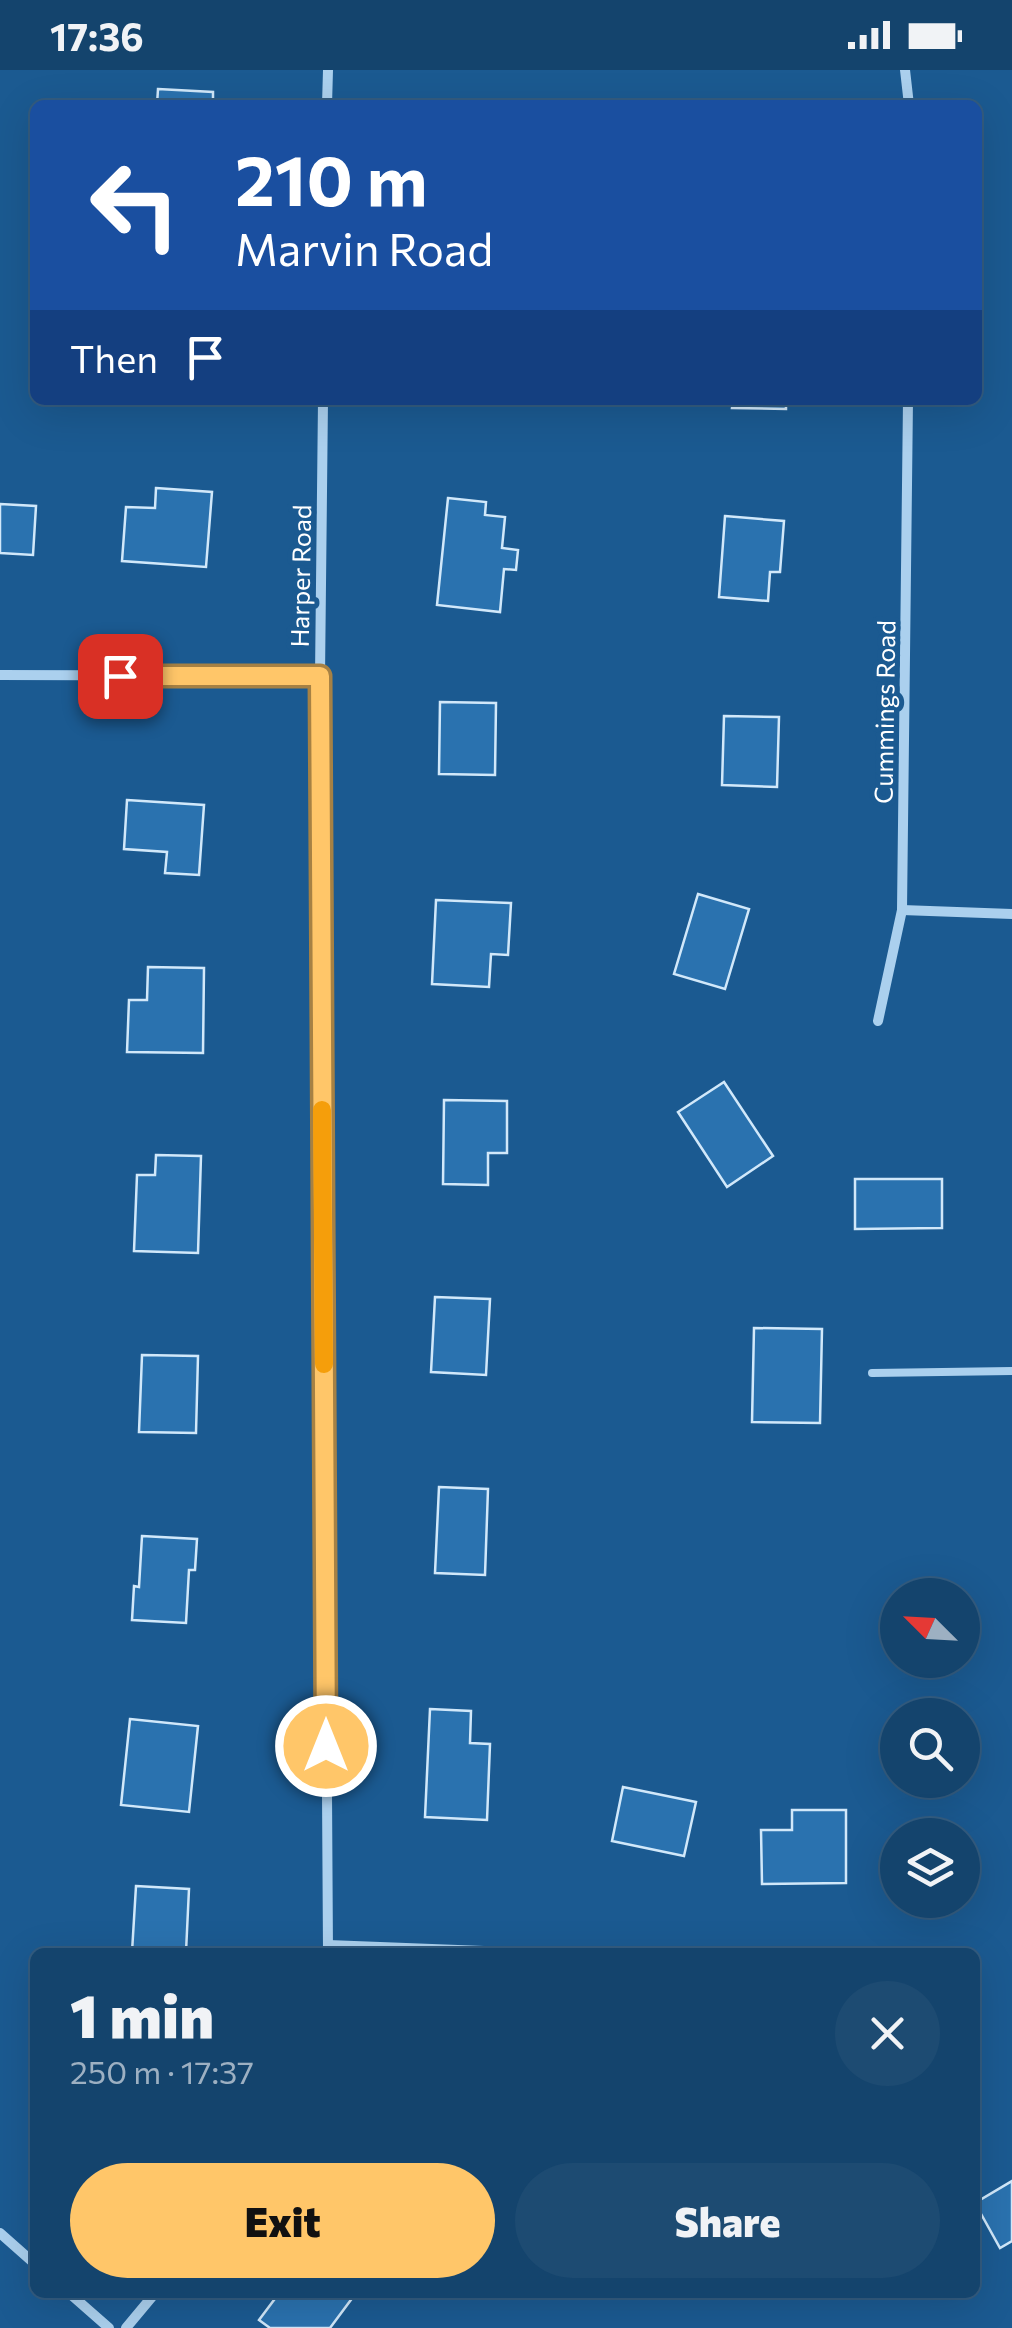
<!DOCTYPE html>
<html lang="en">
<head>
<meta charset="utf-8">
<style>
  :root { --surface:#14446d; --page:#1d4b72; --text:#f1f3f6; --muted:#9db0c2; --line:#335c80; --accent:#ffc669 }
  body { margin:0; font-family:Commissioner,sans-serif; background:var(--page); color:var(--text); height:100vh; display:flex; flex-direction:column; font-size:38px; white-space:nowrap }
  * { box-sizing:border-box; margin:0 }
  p { font-size:32px; color:var(--muted) }
  .icon { flex:none; width:55px; height:55px; fill:none; stroke:currentColor; stroke-width:2; stroke-linecap:round; stroke-linejoin:round }
  .map { position:relative; flex:1; overflow:hidden }
  .panel { position:absolute; left:30px; top:1878px; width:950px; height:350px; display:flex; flex-direction:column; background:var(--surface); border-radius:15px; box-shadow:0 10px 40px #0002,0 0 0 2px var(--line) }
  .panel>* { flex:none }
  .guide { position:absolute; left:30px; top:30px; width:952px; height:305px; border-radius:15px; box-shadow:0 10px 40px #0002,0 0 0 2px var(--line); background:#1a4fa0; color:#fff; overflow:hidden }
  .needle { width:65px; rotate:294deg }
  .buttons { position:absolute; left:880px; top:1508px; display:grid; gap:20px }
  .buttons a { display:grid; place-items:center; width:100px; height:100px; border-radius:50%; background:var(--surface); box-shadow:0 10px 40px #0002,0 0 0 2px var(--line); font-size:50px }
  .pin { position:absolute; display:grid; place-items:center; width:85px; height:85px; color:#fff; margin:-42px; border-radius:20px; box-shadow:0 5px 15px #0006 }
  .me { position:absolute; width:110px; margin:-55px; rotate:0deg; stroke-linejoin:round; filter:drop-shadow(0 0 8px #0008) }
  .turn { display:flex; align-items:center; gap:35px; height:210px; padding:0 40px; font-size:45px }
  .turn .icon { width:130px; height:130px; stroke-width:2.5 }
  .turn b { display:block; font-size:70px; line-height:85px }
  .then { display:flex; align-items:center; height:95px; padding:0 40px; background:#0003; gap:20px; font-size:38px }
  .round { display:grid; place-items:center; flex:none; width:105px; height:105px; border-radius:52px; background:var(--page) }
  .headline { display:flex; align-items:center; justify-content:space-between; height:170px; padding:0 40px }
  h1 { font-size:60px; font-weight:800; line-height:75px }
  .action { display:flex; gap:20px; margin-top:auto; padding:20px 40px }
  .action a { flex:1; height:115px; border-radius:60px; background:var(--accent); color:#111; font-size:40px; font-weight:800; line-height:115px; text-align:center }
  .action a+a { background:var(--page); color:var(--text) }
  .status { display:flex; justify-content:space-between; align-items:center; height:70px; padding:0 50px; background:var(--surface); direction:ltr }
  .status svg { height:28px; fill:currentColor }
  .map>svg:first-child { display:block }
  .building { fill:#2a72af; stroke:#d1e8fa; stroke-width:2.5 }
  .lines { fill:none; stroke-linecap:round; stroke-linejoin:round }
  .lane { stroke:#abd0ee; stroke-width:8 }
  .street { stroke:#abd0ee; stroke-width:10 }
  .route-casing { stroke:#a68144; stroke-width:25 }
  .route { stroke:#ffc669; stroke-width:18 }
  .slow { stroke:#f59e0b; stroke-width:18 }
  .labels { text-anchor:middle; stroke-width:10; stroke-linejoin:round; paint-order:stroke }
  .street-label { font-size:25px; fill:#fff; stroke:#1b5a91 }
</style>
</head>
<body>
<div class="status"><b>17:36</b><svg viewBox="0 0 49 12"><path d="M0 12V9h3v3zM5 12V6h3v6zM10 12V3h3v9zM15 12V0h3v12zM26 1h20v11H26zM47 4h2v5h-2z"/></svg></div>
<div class="map">
<svg width="1012" height="2258" viewBox="0 0 1012 2258">
  <rect width="100%" height="100%" fill="#1b5a91"/>
  <g class="building">
    <polygon points="158,19 213,22 213,35 157,35"/>
    <polygon points="733,330 786,330 786,339 732,338"/>
    <polygon points="156,418 212,422 206,497 122,491 126,437 155,438"/>
    <polygon points="448,428 486,432 485,445 505,447 502,478 518,480 516,500 504,499 500,542 437,535"/>
    <polygon points="0,434 36,436 33,485 0,483"/>
    <polygon points="725,446 784,451 780,502 770,502 768,531 719,527"/>
    <polygon points="440,632 496,633 495,705 439,704"/>
    <polygon points="724,646 779,647 777,717 722,715"/>
    <polygon points="127,730 204,735 199,805 165,803 167,782 124,779"/>
    <polygon points="698,824 749,839 725,919 674,904"/>
    <polygon points="436,830 511,833 508,885 491,884 489,917 432,914"/>
    <polygon points="148,897 204,898 203,983 127,982 129,930 147,930"/>
    <polygon points="724,1012 773,1086 727,1117 678,1042"/>
    <polygon points="444,1030 507,1031 507,1083 488,1083 488,1115 443,1114"/>
    <polygon points="156,1085 201,1086 198,1183 134,1181 137,1105 155,1105"/>
    <polygon points="855,1109 942,1109 942,1158 855,1159"/>
    <polygon points="435,1227 490,1229 486,1305 431,1302"/>
    <polygon points="754,1258 822,1259 820,1353 752,1352"/>
    <polygon points="142,1285 198,1286 196,1363 139,1362"/>
    <polygon points="439,1417 488,1419 485,1505 435,1503"/>
    <polygon points="142,1466 197,1469 195,1500 189,1500 186,1553 132,1550 134,1516 139,1517"/>
    <polygon points="430,1639 471,1641 470,1673 490,1674 487,1750 425,1747"/>
    <polygon points="130,1649 198,1656 189,1742 121,1735"/>
    <polygon points="623,1717 696,1732 684,1786 612,1771"/>
    <polygon points="792,1740 846,1740 846,1813 762,1814 761,1760 792,1760"/>
    <polygon points="136,1816 189,1819 186,1882 132,1882"/>
    <polygon points="1012,2111 1012,2171 1000,2178 975,2133"/>
    <polygon points="280,2222 348,2222 353,2227 330,2258 270,2258 259,2250"/>
  </g>
  <g class="lines">
    <polyline class="lane" points="872,1303 1012,1301"/>
    <g class="street">
      <polyline points="905,0 909,35"/>
      <polyline points="327,35 328,0"/>
      <polyline points="323,330 320,606 328,1882"/>
      <polyline points="0,605 320,606"/>
      <polyline points="902,840 1012,844"/>
      <polyline points="878,951 902,840 908,330"/>
      <polyline points="328,1875 511,1882"/>
      <polyline points="0,2163 35,2194"/>
      <polyline points="68,2222 109,2258"/>
      <polyline points="126,2258 156,2222"/>
    </g>
  </g>
  <g class="lines">
    <defs>
      <polyline id="route" points="120,606 320,606 326,1676"/>
    </defs>
    <use href="#route" class="route-casing"/>
    <use href="#route" class="route"/>
    <polyline class="slow" points="322,1040 324,1294"/>
  </g>
  <g class="labels">
    <g class="street-label">
      <text transform="translate(301 506) rotate(-89)" y="9">Harper Road</text>
      <text transform="translate(885 642) rotate(-89)" y="9">Cummings Road</text>
    </g>
  </g>
</svg>
<div class="buttons">
<a><svg class="needle" viewBox="-14 -14 28 28"><path d="M0-13l5 13h-10z" fill="#e53935"/><path d="M0 13l5-13h-10z" fill="#9db0c2"/></svg></a>
<a><svg class="icon" aria-label="search" viewBox="0 0 24 24"><circle cx="10" cy="10" r="6"/><path d="M15 15l6 6"/></svg></a>
<a><svg class="icon" aria-label="layers" viewBox="0 0 24 24"><path d="M12 4l9 5-9 5-9-5zM3 14l9 5 9-5"/></svg></a>
</div>
<div class="pin" style="left:120px;top:606px;background:#d93025"><svg class="icon" aria-label="arrive" viewBox="0 0 24 24"><path d="M6 21V4h12l-3 4 3 4H6"/></svg></div>
<svg class="me" style="left:326px;top:1676px" viewBox="-20 -20 40 40"><circle r="17" fill="#ffc669" stroke="#fff" stroke-width="3"/><path d="M0-11L8 9 0 5-8 9z" fill="#fff"/></svg>
<div class="guide">
<div class="turn"><svg class="icon" aria-label="left" viewBox="0 0 24 24"><path d="M17 20v-9H6M10 6l-5 5 5 5"/></svg><div><b>210 m</b>Marvin Road</div></div>
<div class="then">Then<svg class="icon" aria-label="arrive" viewBox="0 0 24 24"><path d="M6 21V4h12l-3 4 3 4H6"/></svg></div>
</div>
<section class="panel">
<div class="headline"><div><h1>1 min</h1><p>250 m · 17:37</p></div><a class="round"><svg class="icon" aria-label="close" viewBox="0 0 24 24"><path d="M6 6l12 12M18 6L6 18"/></svg></a></div>
<div class="action"><a>Exit</a><a>Share</a></div>
</section>
</div>
</body>
</html>
